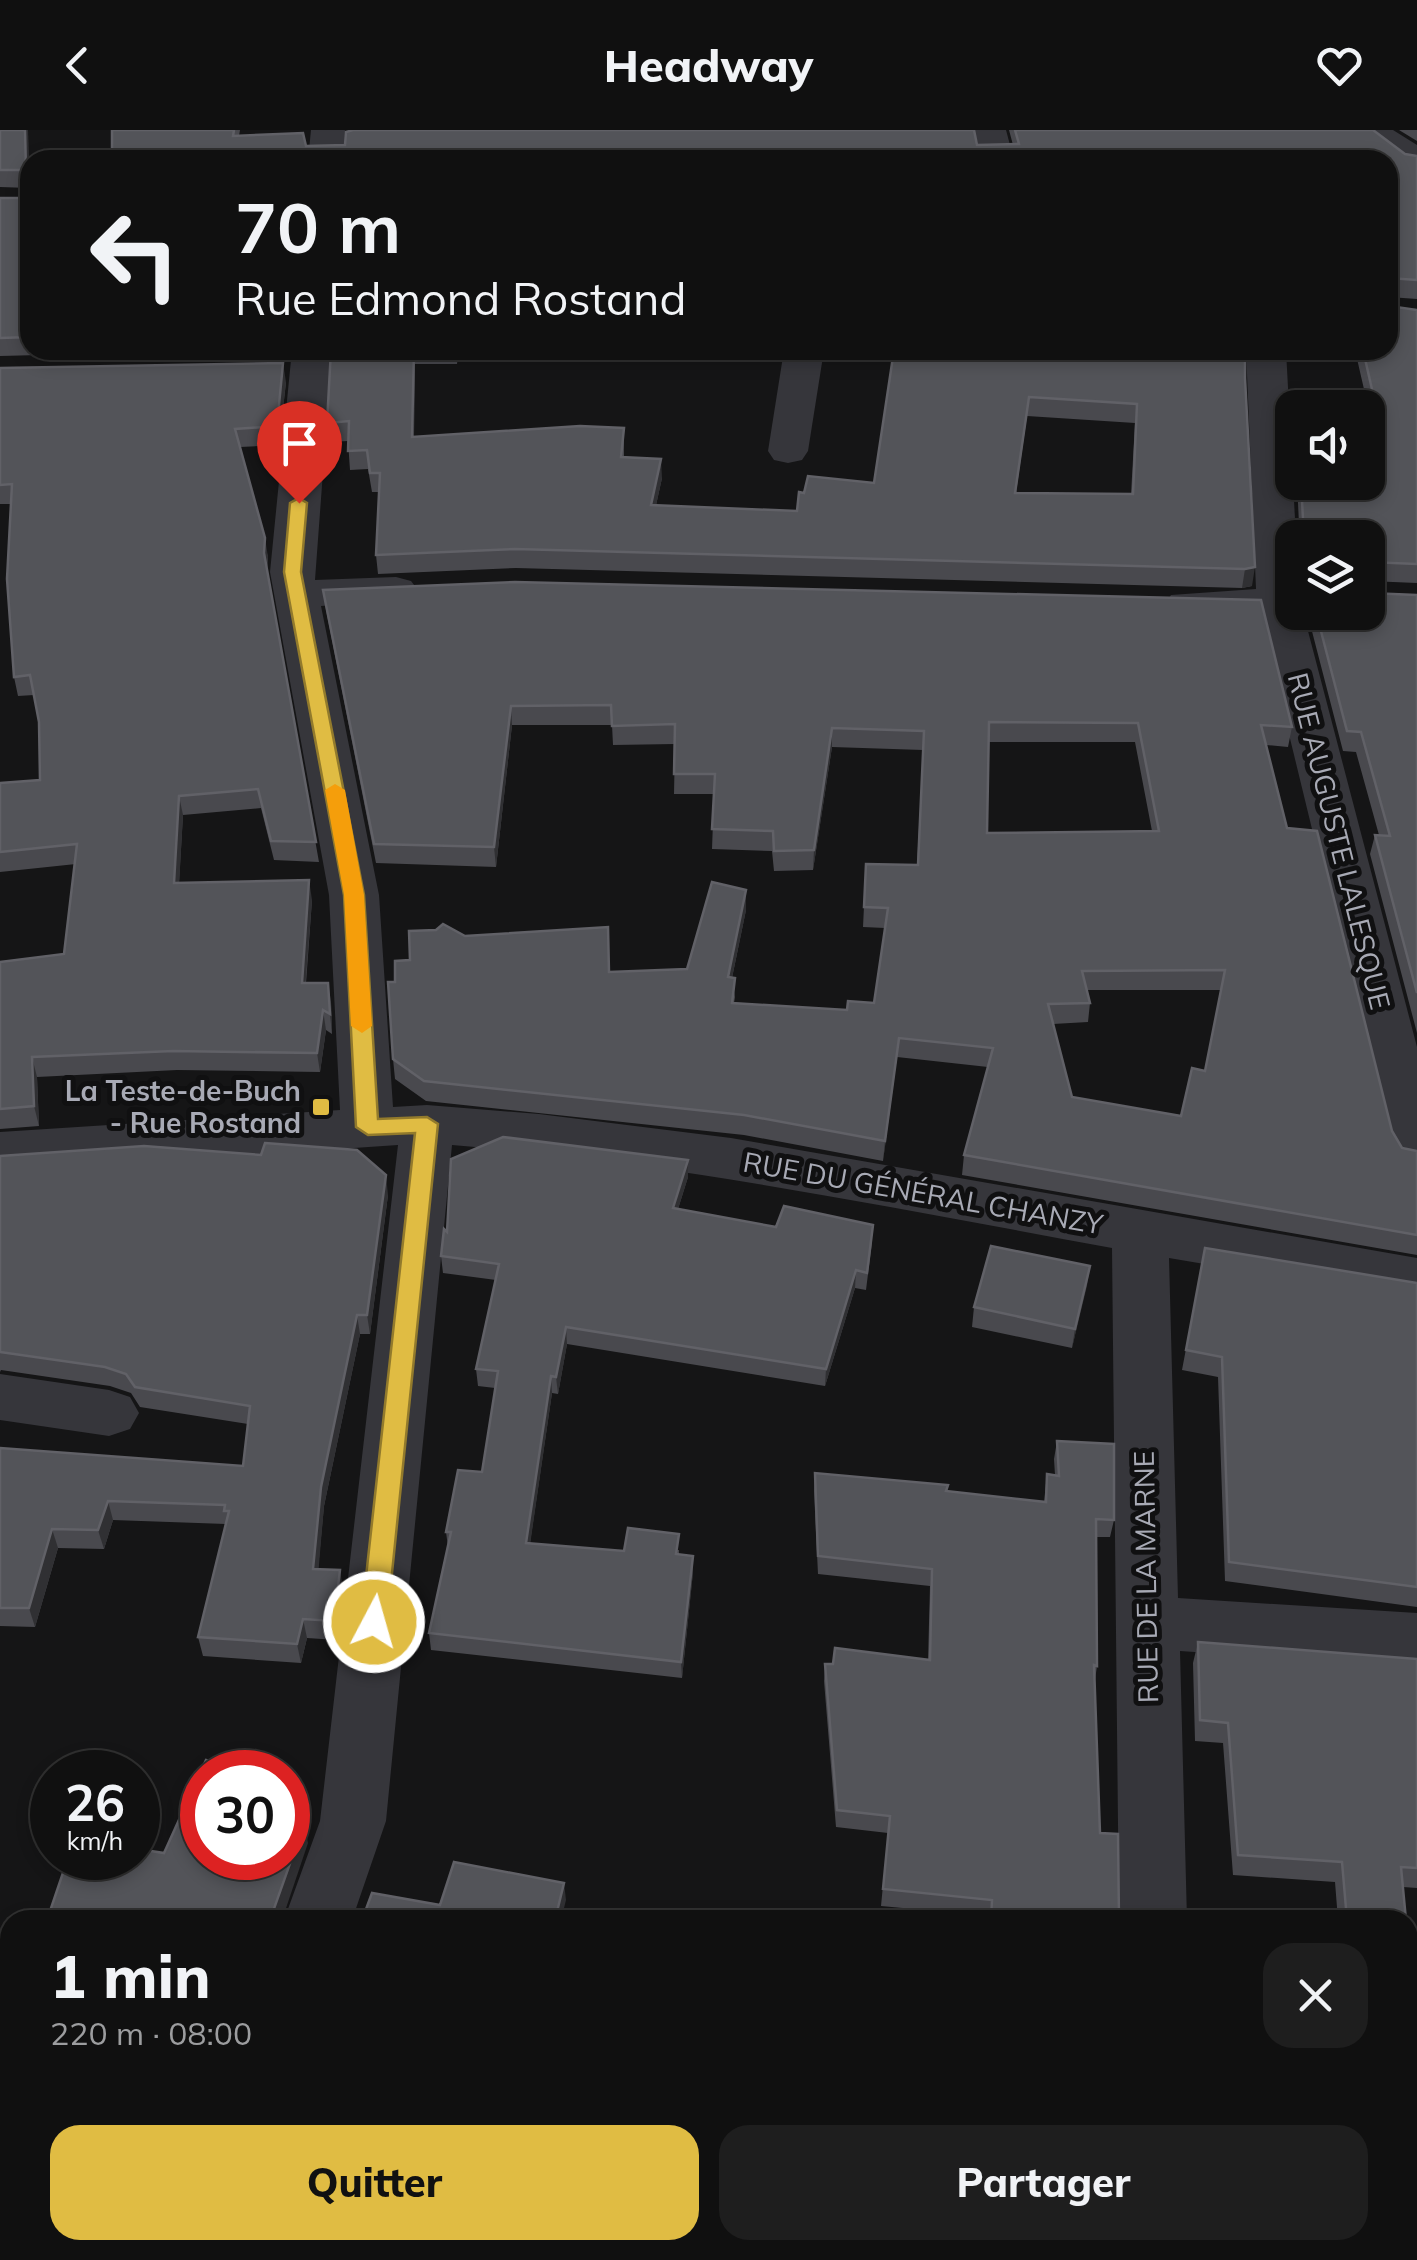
<!DOCTYPE html>
<html lang="fr">
<head>
<meta charset="utf-8">
<style>
  :root { --surface:#101010; --page:#1e1e1e; --text:#f1f3f6; --muted:#9c9d9f; --line:#303030; --accent:#e0bc43 }
  body { margin:0; font-family:Mulish,sans-serif; background:var(--page); color:var(--text); height:100vh; display:flex; flex-direction:column; font-size:38px; white-space:nowrap }
  * { box-sizing:border-box; margin:0 }
  p { font-size:32px; color:var(--muted) }
  .icon { flex:none; width:55px; height:55px; fill:none; stroke:currentColor; stroke-width:2; stroke-linecap:round; stroke-linejoin:round }
  .map { position:relative; flex:1; overflow:hidden }
  .side { position:absolute; left:0px; top:1780px; width:1418px; height:350px; display:flex; flex-direction:column; background:var(--surface); border-radius:30px 30px 0 0; box-shadow:0 5px 15px #0003,0 0 0 2px var(--line) }
  .side>* { flex:none }
  .hud { position:absolute; left:20px; top:20px; width:1378px; height:210px; border-radius:30px; box-shadow:0 5px 15px #0003,0 0 0 2px var(--line); background:#101010; color:var(--text); overflow:hidden }
  .fabs { position:absolute; left:1275px; top:260px; display:grid; gap:20px }
  .fabs a { display:grid; place-items:center; width:110px; height:110px; border-radius:20px; background:var(--surface); box-shadow:0 5px 15px #0003,0 0 0 2px var(--line); font-size:50px }
  .speed { position:absolute; left:30px; top:1620px; display:flex; gap:20px; font-size:50px; font-weight:700; text-align:center }
  .speed>* { display:grid; place-content:center; width:130px; height:130px; border-radius:50%; background:var(--surface); box-shadow:0 5px 15px #0003,0 0 0 2px var(--line); line-height:1 }
  .speed small { font-size:25px; font-weight:400 }
  .speed .limit { border:15px solid #d22; background:#fff; color:#111 }
  .pin { position:absolute; display:grid; place-items:center; width:85px; height:85px; color:#fff; margin:-102px -42px; border-radius:50% 50% 50% 0; rotate:-45deg; box-shadow:0 0 10px #0007 }
  .pin .icon { rotate:45deg }
  .me { position:absolute; width:110px; margin:-55px; rotate:6deg; stroke-linejoin:round; filter:drop-shadow(0 0 8px #0008) }
  .turn { display:flex; align-items:center; gap:35px; height:210px; padding:0 50px; font-size:45px }
  .turn .icon { width:130px; height:130px; stroke-width:2.5 }
  .turn b { display:block; font-size:70px; line-height:85px }
  .round { display:grid; place-items:center; flex:none; width:105px; height:105px; border-radius:30px; background:var(--page) }
  .headline { display:flex; align-items:center; justify-content:space-between; height:170px; padding:0 50px }
  h1 { font-size:60px; font-weight:800; line-height:75px }
  .cta { display:flex; gap:20px; margin-top:auto; padding:20px 50px }
  .cta a { flex:1; height:115px; border-radius:30px; background:var(--accent); color:#111; font-size:40px; font-weight:800; line-height:115px; text-align:center }
  .cta a+a { background:var(--page); color:var(--text) }
  header { display:flex; justify-content:space-between; align-items:center; height:130px; padding:0 50px; background:var(--surface); font-size:45px; font-weight:800 }
  .map>svg:first-child { display:block }
  .lines { fill:none; stroke-linecap:round; stroke-linejoin:round }
  .minor { fill:#36363b; fill-rule:evenodd }
  .wall { fill:#49494e; fill-rule:evenodd }
  .shaded-wall { fill:#303033 }
  .building { fill:#535459; stroke:#616167; stroke-width:2.5; fill-rule:evenodd }
  .route { fill:#e0bc43; stroke:#927a2c; stroke-width:2.5 }
  .slow { fill:#f59e0b }
  .poi-dot { fill:#e0bc43; stroke:#101011; stroke-width:4 }
  .labels { text-anchor:middle; stroke-width:10; stroke-linejoin:round; paint-order:stroke }
  .street-label { font-size:28px; fill:#a8aab5; stroke:#101011 }
  .poi-label { font-size:28px; font-weight:bold; fill:#a8aab5; stroke:#101011; text-anchor:end }
</style>
</head>
<body>
<header><svg class="icon" aria-label="back" viewBox="0 0 24 24"><path d="M15 5l-7 7 7 7"/></svg>Headway<svg class="icon" aria-label="heart" viewBox="0 0 24 24"><path d="M12 20l-8-8c-3-5 5-10 8-4 3-6 11-1 8 4z"/></svg></header>
<div class="map">
<svg width="1417" height="2130" viewBox="0 0 1417 2130">
  <rect width="100%" height="100%" fill="#151516"/>
  <g class="lines">
    <g class="minor">
      <polygon points="311,0 345,0 344,30 308,30"/>
      <polygon points="972,0 1006,0 1014,30 978,30"/>
      <polygon points="1352,0 1393,0 1417,15 1417,42 1404,39"/>
      <path d="M292,220H332L315,450L396,447L411,451L418,460L411,469L321,476L379,765L393,977L427,975L539,984L731,1008L1417,1128V1170L1169,1128L1178,1468L1417,1483V1537L1180,1521L1187,1790H1119L1112,1118C893,1078 675,1033 452,1015L386,1691L352,1790H284L320,1691L398,1015L0,1042V1002L340,980L329,765L270,442Z"/>
      <polygon points="784,220 824,220 808,321 802,330 788,333 774,330 768,321"/>
      <polygon points="1246,220 1286,220 1296,408 1292,408 1292,482 1303,482 1417,917 1417,1039 1398,1034 1390,1020 1260,485 1187,487 1171,483 1165,474 1171,465 1256,459"/>
      <polygon points="0,1244 109,1260 130,1267 139,1283 130,1299 109,1306 0,1290"/>
      <polygon points="155,2120 229,2120 226,2130 150,2130"/>
      <polygon points="1122,2120 1196,2120 1197,2130 1121,2130"/>
    </g>
  </g>
  <g class="wall">
    <polygon points="0,0 28,0 29,58 0,57"/>
    <polygon points="112,0 240,0 239,6 306,16 1013,15 1009,0 1373,0 1405,24 1417,26 1417,169 1389,167 1389,176 1417,180 1417,453 1369,451 1369,463 1417,465 1417,903 1370,724 1375,705 1379,705 1356,622 1343,621 1307,482 1368,482 1368,408 1297,408 1299,394 1297,352 1368,352 1368,278 1294,278 1296,263 1366,268 1355,220 1388,220 1388,30 112,30"/>
    <polygon points="1399,0 1417,0 1417,11"/>
    <polygon points="0,68 29,86 30,220 238,220 0,226"/>
    <path d="M331,220H471L470,226H458L457,234H415L414,307L624,298V327L662,348L656,375L797,381L804,363L874,353L894,220L1245,248L1252,456L1242,458L516,438L378,444L376,425L379,362H372L368,339L350,340L348,311L329,312L327,293ZM1027,286L1135,293L1131,364L1016,363Z"/>
    <polygon points="0,238 286,252 279,315 240,317 268,427 267,440 319,732 274,730 261,678 183,685 179,753 312,770 306,853 331,872 332,904 326,900 320,942 177,940 37,947 39,996 0,999 0,832 64,824 76,734 0,742 0,653 40,650 39,592 34,565 18,566 14,547 11,374 0,374"/>
    <path d="M323,460L1292,597L1288,617L1266,615L1287,698L1392,1001L1402,1018L1417,1021V1125L962,1045L964,1025L988,937L897,927L883,1031L744,1005L426,971L395,949L393,929L395,852L410,830L465,806L609,842L687,839L746,760V780L732,848L735,867L734,873L847,880L874,873L885,798L863,797L866,734L917,735L923,620L832,617L813,740L774,741L772,721L712,719L714,664H674L675,614L613,615L612,595H512L496,737L376,733L326,480ZM988,612H1135L1152,701L987,703ZM1087,860H1221L1205,941L1181,986L1072,967L1053,894L1088,892L1090,873Z"/>
    <polygon points="0,1026 388,1065 370,1204 360,1204 324,1376 318,1439 343,1459 337,1510 307,1508 301,1533 203,1526 198,1507 226,1394 113,1390 104,1419 58,1418 35,1497 0,1496 0,1318 243,1336 248,1294 140,1277 131,1263 110,1256 1,1240 0,1242"/>
    <polygon points="688,1047 678,1079 776,1097 872,1112 866,1160 855,1158 825,1256 567,1214 558,1264 552,1263 530,1413 624,1421 679,1420 679,1425 693,1442 682,1548 431,1520 429,1503 448,1417 446,1402 482,1342 495,1258 478,1256 476,1239 496,1150 443,1143 441,1126 447,1102"/>
    <polygon points="1205,1118 1417,1153 1417,1477 1225,1451 1218,1247 1182,1240"/>
    <polygon points="1090,1136 1072,1218 972,1197 974,1177"/>
    <polygon points="1057,1311 1114,1390 1110,1407 1096,1407 1097,1536 1095,1550 1100,1703 1119,1790 989,1790 989,1786 881,1776 888,1703 836,1697 824,1551 825,1534 928,1530 930,1456 818,1444 814,1361 815,1343 948,1355 947,1361 1044,1372 1047,1344 1055,1345 1054,1329"/>
    <polygon points="1198,1512 1417,1529 1417,1758 1403,1757 1406,1790 1338,1790 1335,1752 1233,1745 1223,1613 1195,1611 1193,1533"/>
    <polygon points="1408,1805 1413,1855 1417,1856 1417,1992 1408,1991"/>
    <polygon points="0,1874 10,1875 10,2020 0,2018"/>
    <polygon points="0,2090 127,2120 124,2130 0,2130"/>
    <polygon points="636,2120 761,2120 759,2130 678,2130"/>
    <polygon points="1235,2120 1408,2120 1417,2130 1236,2130"/>
  </g>
  <g class="shaded-wall">
    <polygon points="25,0 28,0 29,58 26,40"/>
    <polygon points="26,68 29,86 30,126 26,108"/>
    <polygon points="414,220 415,234 413,326 412,307"/>
    <polygon points="283,233 286,252 279,315 277,296"/>
    <polygon points="661,329 662,348 652,394 651,375"/>
    <polygon points="265,408 268,427 266,443 264,423"/>
    <polygon points="1255,437 1252,456 1242,458 1245,439"/>
    <polygon points="511,576 512,595 496,737 494,717"/>
    <polygon points="832,598 832,617 813,740 814,720"/>
    <polygon points="179,666 183,685 178,773 174,753"/>
    <polygon points="309,750 312,770 304,872 302,853"/>
    <polygon points="746,760 746,780 728,867 728,847"/>
    <polygon points="328,853 331,872 332,904 330,884"/>
    <polygon points="323,880 326,900 320,942 317,923"/>
    <polygon points="899,908 897,927 883,1031 885,1011"/>
    <polygon points="32,927 37,947 39,996 34,976"/>
    <polygon points="688,1030 688,1047 673,1095 673,1078"/>
    <polygon points="386,1045 388,1065 370,1204 367,1185"/>
    <polygon points="1090,1136 1087,1156 1072,1218 1075,1199"/>
    <polygon points="856,1140 855,1158 825,1256 826,1239"/>
    <polygon points="357,1185 360,1204 324,1376 317,1458 313,1439 321,1357"/>
    <polygon points="566,1197 567,1214 558,1264 556,1247"/>
    <polygon points="551,1246 552,1263 528,1429 526,1413"/>
    <polygon points="108,1371 113,1390 104,1419 98,1400"/>
    <polygon points="52,1399 58,1418 35,1497 29,1478"/>
    <polygon points="693,1426 693,1442 682,1548 681,1532"/>
    <polygon points="340,1440 343,1459 337,1510 334,1491"/>
    <polygon points="303,1489 307,1508 301,1533 297,1514"/>
    <polygon points="304,1694 308,1713 282,1790 270,1790"/>
    <polygon points="564,1753 566,1770 561,1790 555,1790"/>
    <polygon points="111,2120 127,2120 124,2130 108,2130"/>
    <polygon points="505,2120 511,2120 508,2130 502,2130"/>
  </g>
  <g class="building">
    <polygon points="0,0 25,0 26,40 0,40"/>
    <polygon points="112,0 234,0 233,6 303,3 306,16 345,15 346,2 353,0 974,0 977,15 1019,14 1015,0 1373,0 1405,24 1417,26 1417,150 1389,148 1389,176 1417,180 1417,434 1369,432 1369,463 1417,465 1417,863 1375,705 1390,706 1361,602 1347,601 1316,482 1368,482 1368,408 1299,408 1299,393 1303,389 1301,352 1368,352 1368,278 1297,278 1296,263 1374,268 1363,220 1388,220 1388,30 112,30"/>
    <polygon points="0,68 26,68 26,108 30,105 30,207 0,208"/>
    <path d="M331,220H414L412,307L580,296L624,298L621,327L661,329L651,375L797,381L799,362L804,363L808,346L874,353L894,220H1245V248L1255,437L1245,439L515,419L376,425L380,343H370L367,320L348,321L349,291L327,293ZM1029,267L1137,274L1133,364L1015,363Z"/>
    <polygon points="283,233 277,296 235,299 265,408 264,423 316,712 271,711 258,659 179,666 174,753 309,750 302,853 328,853 330,884 323,880 317,923 173,921 32,927 34,976 0,979 0,832 64,824 77,714 0,722 0,653 40,650 39,592 30,545 14,547 7,449 12,354 0,355 0,238"/>
    <path d="M515,452L1261,470L1292,597L1261,595L1287,698L1317,701L1392,1001L1402,1018L1417,1021V1105L964,1025L993,918L899,908L885,1011L744,985L424,951L393,929L388,852H395V831L410,830L409,801L436,800L443,794L465,806L608,797L609,842L687,839L712,752L746,760L728,847L735,848L732,873L847,880L848,871L874,873L888,778L864,777L866,734L918,735L924,601L832,598L814,720L774,721L773,701L712,699L715,644H674L675,594L612,596L611,575L511,576L494,717L374,714L323,460ZM989,592L1138,593L1159,701L987,703ZM1225,840L1205,941L1192,938L1181,986L1072,967L1048,874L1090,873L1082,841Z"/>
    <polygon points="503,1007 688,1030 673,1078 776,1097 784,1076 873,1095 867,1143 856,1140 826,1239 566,1197 556,1247 551,1246 526,1413 624,1421 628,1398 679,1404 676,1424 693,1426 681,1532 429,1503 451,1402 446,1402 458,1340 482,1342 498,1241 476,1239 499,1134 441,1126 444,1099 447,1102 451,1029"/>
    <polygon points="265,1013 357,1020 386,1045 367,1185 357,1185 321,1357 313,1439 340,1440 334,1491 303,1489 297,1514 198,1507 229,1381 224,1381 225,1375 108,1371 98,1400 52,1399 29,1478 0,1478 0,1318 243,1336 250,1276 135,1257 126,1244 105,1237 0,1222 0,1026 144,1016 261,1025"/>
    <polygon points="991,1116 1090,1136 1075,1199 974,1177"/>
    <polygon points="1205,1118 1417,1153 1417,1457 1229,1432 1222,1227 1186,1220"/>
    <polygon points="1057,1311 1114,1314 1114,1390 1096,1389 1097,1536 1094,1535 1100,1703 1118,1704 1119,1790 991,1790 992,1770 883,1759 890,1686 837,1680 825,1534 833,1534 835,1518 930,1530 932,1439 818,1426 815,1343 948,1355 946,1361 1046,1372 1047,1344 1059,1346"/>
    <polygon points="1198,1512 1417,1529 1417,1738 1401,1737 1406,1790 1347,1790 1342,1732 1238,1725 1228,1593 1200,1590"/>
    <polygon points="206,1630 255,1642 202,1642 202,1728 288,1728 288,1690 304,1694 270,1790 47,1790 68,1728 138,1728 138,1719 164,1723"/>
    <polygon points="454,1732 564,1753 555,1790 362,1790 372,1763 440,1775"/>
    <polygon points="1408,1805 1413,1855 1417,1856 1417,1972 1408,1972"/>
    <polygon points="0,1874 10,1875 10,2006 0,2005"/>
    <polygon points="10,2059 10,2120 111,2120 108,2130 69,2123 67,2130 0,2130 0,2090"/>
    <polygon points="1408,2101 1417,2102 1417,2130 1242,2130 1241,2120 1408,2120"/>
    <polygon points="327,2120 505,2120 502,2130 328,2130 324,2129"/>
    <polygon points="671,2120 759,2120 757,2130 713,2130"/>
  </g>
  <polygon class="route" points="299,368 307,373 301,442 364,765 378,989 427,987 438,994 387,1492 383,1500 374,1503 365,1500 361,1492 415,1003 368,1005 356,997 344,765 284,442 290,373"/>
  <polygon class="slow" points="335,654 345,660 364,765 372,896 362,903 351,896 344,765 325,660"/>
  <rect class="poi-dot" x="311" y="967" width="20" height="20" rx="5"/>
  <g class="labels">
    <g class="street-label">
      <text transform="translate(1339 711) rotate(76)" y="10">RUE AUGUSTE LALESQUE</text>
      <text transform="translate(923 1063) rotate(10)" y="10">RUE DU GÉNÉRAL CHANZY</text>
      <text transform="translate(1146 1447) rotate(-91)" y="10">RUE DE LA MARNE</text>
    </g>
    <g class="poi-label">
      <text x="301" y="971">La Teste-de-Buch<tspan x="301" dy="32">- Rue Rostand</tspan></text>
    </g>
  </g>
</svg>
<div class="fabs">
<a><svg class="icon" aria-label="sound" viewBox="0 0 24 24"><path d="M4 9h4l5-4v14l-5-4H4zM17 9q2 3 0 6"/></svg></a>
<a><svg class="icon" aria-label="layers" viewBox="0 0 24 24"><path d="M12 4l9 5-9 5-9-5zM3 14l9 5 9-5"/></svg></a>
</div>
<div class="speed"><div>26<small>km/h</small></div><div class="limit">30</div></div>
<div class="pin" style="left:299px;top:373px;background:#d93025"><svg class="icon" aria-label="arrive" viewBox="0 0 24 24"><path d="M6 21V4h12l-3 4 3 4H6"/></svg></div>
<svg class="me" style="left:374px;top:1492px" viewBox="-20 -20 40 40"><circle r="17" fill="#e0bc43" stroke="#fff" stroke-width="3"/><path d="M0-11L8 9 0 5-8 9z" fill="#fff"/></svg>
<div class="hud">
<div class="turn"><svg class="icon" aria-label="left" viewBox="0 0 24 24"><path d="M17 20v-9H6M10 6l-5 5 5 5"/></svg><div><b>70 m</b>Rue Edmond Rostand</div></div>
</div>
<section class="side">
<div class="headline"><div><h1>1 min</h1><p>220 m · 08:00</p></div><a class="round"><svg class="icon" aria-label="close" viewBox="0 0 24 24"><path d="M6 6l12 12M18 6L6 18"/></svg></a></div>
<div class="cta"><a>Quitter</a><a>Partager</a></div>
</section>
</div>
</body>
</html>
